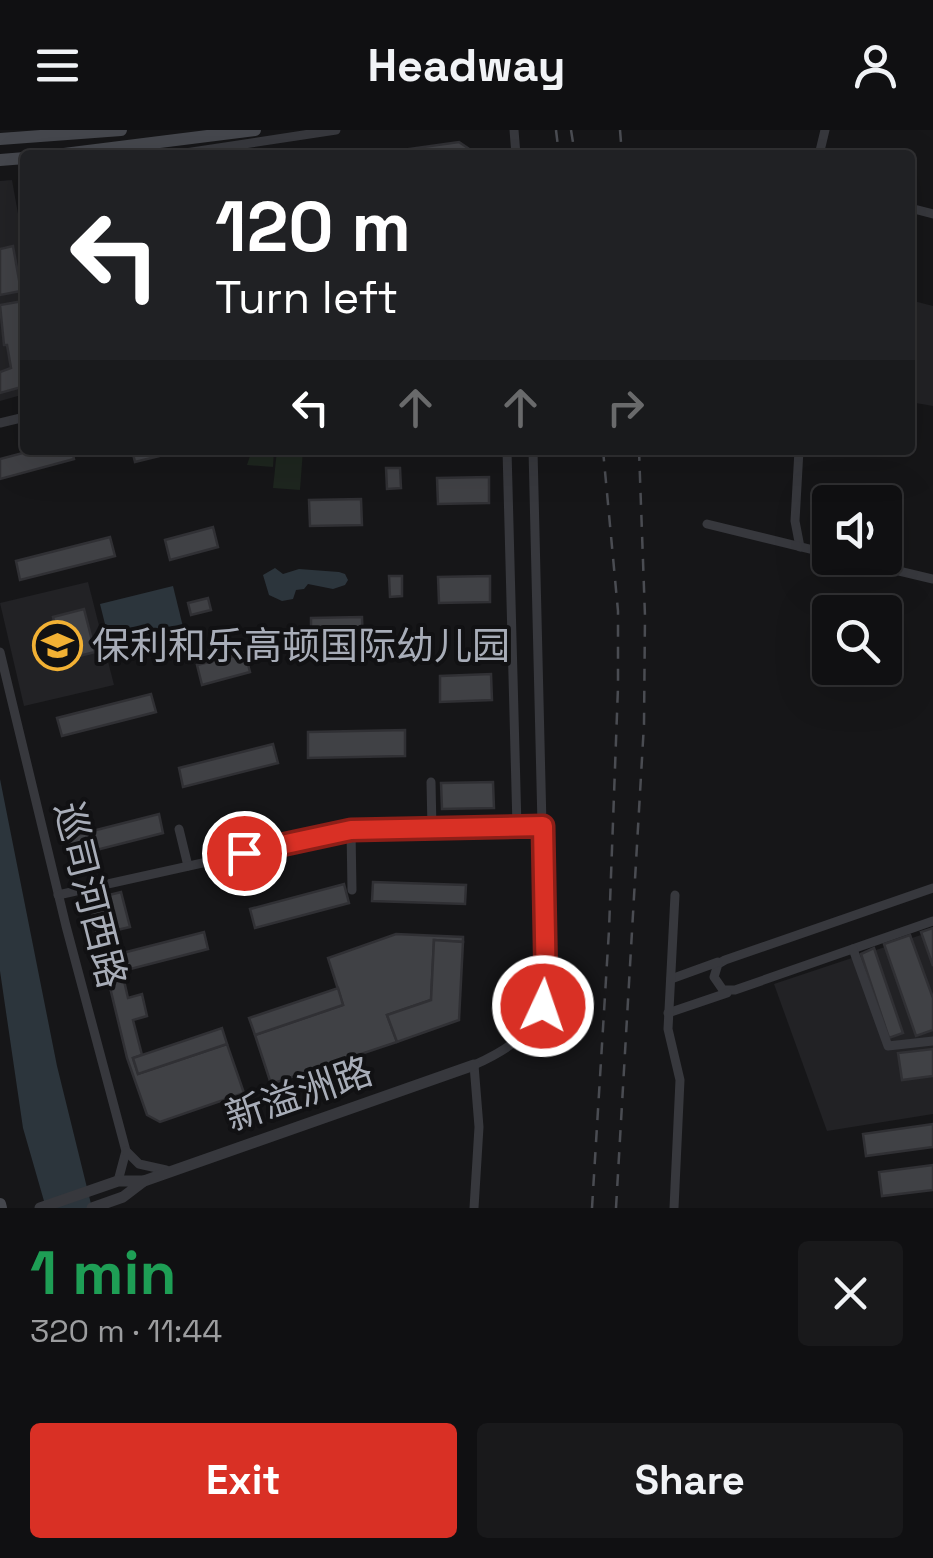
<!DOCTYPE html>
<html lang="en">
<head>
<meta charset="utf-8">
<style>
  :root { --surface:#101012; --page:#19191b; --text:#f1f3f6; --muted:#9c9d9f; --line:#303032; --accent:#d93025 }
  body { margin:0; font-family:"Space Grotesk","Noto Sans SC",sans-serif; background:var(--page); color:var(--text); height:100vh; display:flex; flex-direction:column; font-size:38px; white-space:nowrap }
  * { box-sizing:border-box; margin:0 }
  p { font-size:32px; color:var(--muted) }
  .icon { flex:none; width:55px; height:55px; fill:none; stroke:currentColor; stroke-width:2; stroke-linecap:round; stroke-linejoin:round }
  .map { position:relative; height:1078px; overflow:hidden }
  .details { display:flex; flex-direction:column; background:var(--surface); flex:1 }
  .details>* { flex:none }
  .top-card { position:absolute; left:20px; top:20px; width:895px; height:305px; border-radius:10px; box-shadow:0 10px 40px #0002,0 0 0 2px var(--line); background:#202124; color:#fff; overflow:hidden }
  .buttons { position:absolute; left:812px; top:355px; display:grid; gap:20px }
  .buttons a { display:grid; place-items:center; width:90px; height:90px; border-radius:10px; background:var(--surface); box-shadow:0 10px 40px #0002,0 0 0 2px var(--line); font-size:50px }
  .pin { position:absolute; display:grid; place-items:center; width:85px; height:85px; color:#fff; margin:-42px; border:5px solid #fff; border-radius:50%; box-shadow:0 2px 10px #0007 }
  .me { position:absolute; width:110px; margin:-55px; rotate:3deg; stroke-linejoin:round; filter:drop-shadow(0 0 8px #0008) }
  .turn { display:flex; align-items:center; gap:35px; height:210px; padding:0 30px; font-size:45px }
  .turn .icon { width:130px; height:130px; stroke-width:2.5 }
  .turn b { display:block; font-size:70px; line-height:85px }
  .lanes { display:flex; align-items:center; height:95px; padding:0 30px; background:#0003; justify-content:center; gap:50px; direction:ltr }
  .lanes .off { opacity:.35 }
  .round { display:grid; place-items:center; flex:none; width:105px; height:105px; border-radius:10px; background:var(--page) }
  .headline { display:flex; align-items:center; justify-content:space-between; height:170px; padding:0 30px }
  h1 { font-size:60px; font-weight:700; line-height:75px; color:#1e9e55 }
  .cta { display:flex; gap:20px; margin-top:auto; padding:20px 30px }
  .cta a { flex:1; height:115px; border-radius:10px; background:var(--accent); color:#fff; font-size:40px; font-weight:700; line-height:115px; text-align:center }
  .cta a+a { background:var(--page); color:var(--text) }
  header { display:flex; justify-content:space-between; align-items:center; height:130px; padding:0 30px; background:var(--surface); font-size:45px; font-weight:700 }
  .map>svg:first-child { display:block }
  .built { fill:#222225 }
  .green { fill:#1e261f }
  .water { fill:#2c353c }
  .building { fill:#404145; stroke:#303034; stroke-width:2.5 }
  .lines { fill:none; stroke-linecap:round; stroke-linejoin:round }
  .minor { stroke:#37383d; stroke-width:9 }
  .tertiary { stroke:#37383d; stroke-width:11 }
  .secondary { stroke:#45474d; stroke-width:12 }
  .rail { stroke:#4a4c52; stroke-width:2.5; stroke-dasharray:12 10; stroke-linecap:butt }
  .route-casing { stroke:#8d1f18; stroke-width:25 }
  .route { stroke:#d93025; stroke-width:18 }
  .labels { text-anchor:middle; stroke-width:8; stroke-linejoin:round; paint-order:stroke }
  .poi-label { font-size:38px; fill:#a8adb8; stroke:#111113; text-anchor:start }
  .street-label { font-size:38px; fill:#a8adb8; stroke:#111113 }
</style>
</head>
<body>
<header><svg class="icon" aria-label="menu" viewBox="0 0 24 24"><path d="M4 6h16M4 12h16M4 18h16"/></svg>Headway<svg class="icon" aria-label="person" viewBox="0 0 24 24"><circle cx="12" cy="8" r="4"/><path d="M4 21q1-7 8-7t8 7"/></svg></header>
<div class="map">
<svg width="933" height="1078" viewBox="0 0 933 1078">
  <rect width="100%" height="100%" fill="#161618"/>
  <g class="built">
    <polygon points="12,50 25,123 25,264 0,271 0,51"/>
    <polygon points="910,170 933,176 933,276 910,272"/>
    <polygon points="88,452 114,555 24,576 0,473"/>
    <polygon points="933,801 933,984 827,1001 774,854"/>
  </g>
  <g class="green">
    <polygon points="252,320 274,320 273,337 247,335"/>
    <polygon points="277,320 303,320 300,360 273,358"/>
  </g>
  <g class="water">
    <polygon points="275,438 283,444 299,439 339,442 345,444 348,450 345,455 333,459 308,454 304,459 296,460 293,469 282,471 269,465 263,445"/>
    <polygon points="173,456 184,501 111,518 100,474"/>
    <polygon points="0,649 57,936 92,1078 46,1078 23,998 0,841"/>
  </g>
  <g class="building">
    <polygon points="459,12 478,25 368,25 381,23"/>
    <polygon points="13,116 21,161 0,165 0,119"/>
    <polygon points="23,171 25,256 0,263 0,242 11,238 7,215 4,215 0,175"/>
    <polygon points="34,320 72,320 74,329 0,349 0,329"/>
    <polygon points="132,320 184,320 135,332"/>
    <polygon points="386,338 400,338 401,358 387,359"/>
    <polygon points="489,347 489,373 438,374 437,348"/>
    <polygon points="361,369 362,395 310,396 309,370"/>
    <polygon points="213,397 218,417 170,430 165,410"/>
    <polygon points="110,407 115,426 20,450 16,431"/>
    <polygon points="389,446 402,446 402,466 390,467"/>
    <polygon points="490,446 490,472 439,473 438,447"/>
    <polygon points="208,468 211,480 191,485 188,473"/>
    <polygon points="84,479 95,522 63,530 53,487"/>
    <polygon points="362,487 363,513 311,514 311,488"/>
    <polygon points="245,523 250,542 202,555 197,535"/>
    <polygon points="491,544 492,570 440,572 440,546"/>
    <polygon points="151,564 156,582 62,606 57,588"/>
    <polygon points="405,600 405,626 308,628 308,602"/>
    <polygon points="273,614 278,633 183,657 179,638"/>
    <polygon points="493,652 494,678 442,679 441,653"/>
    <polygon points="159,684 163,703 69,727 65,708"/>
    <polygon points="373,752 466,755 465,774 372,771"/>
    <polygon points="344,754 349,773 255,798 250,779"/>
    <polygon points="121,762 130,797 117,800 123,823 111,826 115,843 122,842 128,868 142,864 147,886 133,890 142,925 133,928 138,944 227,914 244,963 160,992 147,985 127,928 89,770"/>
    <polygon points="933,798 933,836 921,802"/>
    <polygon points="204,802 208,819 115,843 111,826"/>
    <polygon points="396,804 463,807 463,812 434,810 431,870 387,885 397,912 271,954 255,905 343,875 328,828"/>
    <polygon points="910,805 933,868 933,900 916,906 884,814"/>
    <polygon points="434,810 463,812 459,890 397,912 387,885 431,870"/>
    <polygon points="874,818 903,903 889,908 861,824"/>
    <polygon points="338,858 343,875 255,905 249,888"/>
    <polygon points="222,898 227,914 138,944 133,928"/>
    <polygon points="933,919 933,946 902,950 898,923"/>
    <polygon points="933,994 933,1017 866,1026 863,1004"/>
    <polygon points="933,1035 933,1060 882,1066 879,1042"/>
  </g>
  <g class="lines">
    <g class="minor">
      <polyline points="514,0 516,25"/>
      <polyline points="172,25 336,0"/>
      <polyline points="819,25 825,0"/>
      <polyline points="910,78 933,84"/>
      <polyline points="0,293 25,287"/>
      <polyline points="507,320 517,697"/>
      <polyline points="799,320 795,391 800,417"/>
      <polyline points="707,394 830,424"/>
      <polyline points="844,428 933,449"/>
      <polyline points="0,522 66,796 126,1021 118,1051"/>
      <polyline points="431,652 432,699"/>
      <polyline points="179,699 188,736"/>
      <polyline points="351,700 352,760"/>
      <polyline points="933,758 725,830 718,834 714,847 723,860 735,860 933,791"/>
      <polyline points="58,765 351,700 543,697"/>
      <polyline points="853,819 888,916 933,911"/>
      <polyline points="671,849 718,832"/>
      <polyline points="668,883 727,863"/>
      <polyline points="126,1021 139,1034 166,1040"/>
      <path d="M474,1078L479,997L474,935C508,920 538,901 546,862L533,320"/>
      <polyline points="674,1078 680,950 668,899 675,765"/>
    </g>
    <g class="tertiary">
      <polyline points="144,1051 474,935"/>
      <polyline points="40,1078 118,1051 144,1051 123,1067 92,1078"/>
    </g>
    <g class="secondary">
      <polyline points="0,9 121,0"/>
      <polyline points="56,25 255,0"/>
      <polyline points="0,30 25,28"/>
      <polyline points="0,1074 1,1078"/>
    </g>
    <g class="rail">
      <polyline points="556,0 559,25"/>
      <polyline points="571,0 575,25"/>
      <polyline points="620,0 622,25"/>
      <polyline points="592,1078 609,800 618,557 618,481 603,320"/>
      <polyline points="616,1078 644,594 645,486 639,320"/>
    </g>
  </g>
  <g class="lines">
    <defs>
      <polyline id="route" points="244,723 351,700 543,696 546,862 543,876"/>
    </defs>
    <use href="#route" class="route-casing"/>
    <use href="#route" class="route"/>
  </g>
  <defs>
    <symbol id="school-ring" viewBox="-11 -11 22 22"><circle r="9.5" fill="#111113" stroke="#f2b134" stroke-width="1.5"/><path d="M0-5L7-2L0 1L-7-2ZM-4 1L0 2.5L4 1V4Q0 6-4 4Z" fill="#f2b134"/></symbol>
  </defs>
  <g fill-rule="evenodd">
    <use href="#school-ring" x="30" y="488" width="55" height="55"/>
  </g>
  <g class="labels">
    <g class="poi-label">
      <text x="92" y="529">保利和乐高顿国际幼儿园</text>
    </g>
    <g class="street-label">
      <text transform="translate(90 765) rotate(76)" y="13">巡司河西路</text>
      <text transform="translate(299 964) rotate(-19)" y="13">新溢洲路</text>
    </g>
  </g>
</svg>
<div class="buttons">
<a><svg class="icon" aria-label="sound" viewBox="0 0 24 24"><path d="M4 9h4l5-4v14l-5-4H4zM17 9q2 3 0 6"/></svg></a>
<a><svg class="icon" aria-label="search" viewBox="0 0 24 24"><circle cx="10" cy="10" r="6"/><path d="M15 15l6 6"/></svg></a>
</div>
<div class="pin" style="left:244px;top:723px;background:#d93025"><svg class="icon" aria-label="arrive" viewBox="0 0 24 24"><path d="M6 21V4h12l-3 4 3 4H6"/></svg></div>
<svg class="me" style="left:543px;top:876px" viewBox="-20 -20 40 40"><circle r="17" fill="#d93025" stroke="#fff" stroke-width="3"/><path d="M0-11L8 9 0 5-8 9z" fill="#fff"/></svg>
<div class="top-card">
<div class="turn"><svg class="icon" aria-label="left" viewBox="0 0 24 24"><path d="M17 20v-9H6M10 6l-5 5 5 5"/></svg><div><b>120 m</b>Turn left</div></div>
<div class="lanes"><svg class="icon" aria-label="left" viewBox="0 0 24 24"><path d="M17 20v-9H6M10 6l-5 5 5 5"/></svg><svg class="icon off" aria-label="ahead" viewBox="0 0 24 24"><path d="M12 20V5M6 11l6-6 6 6"/></svg><svg class="icon off" aria-label="ahead" viewBox="0 0 24 24"><path d="M12 20V5M6 11l6-6 6 6"/></svg><svg class="icon off" aria-label="right" viewBox="0 0 24 24"><path d="M7 20v-9h11M14 6l5 5-5 5"/></svg></div>
</div>
</div>
<section class="details">
<div class="headline"><div><h1>1 min</h1><p>320 m · 11:44</p></div><a class="round"><svg class="icon" aria-label="close" viewBox="0 0 24 24"><path d="M6 6l12 12M18 6L6 18"/></svg></a></div>
<div class="cta"><a>Exit</a><a>Share</a></div>
</section>
</body>
</html>
